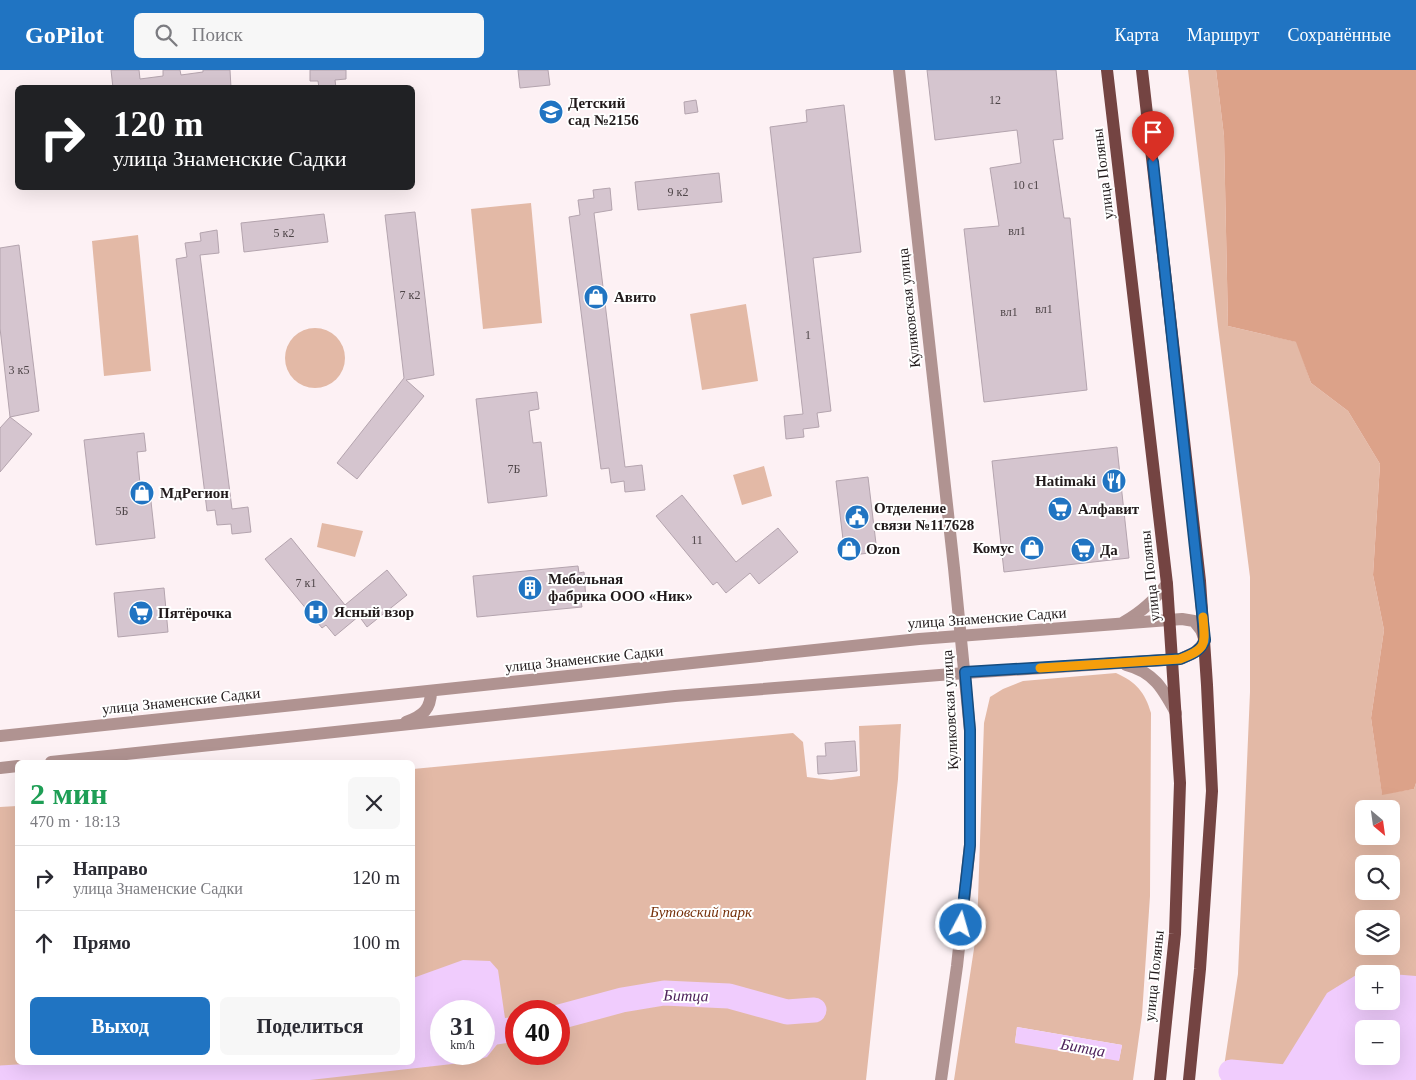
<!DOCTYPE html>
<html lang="ru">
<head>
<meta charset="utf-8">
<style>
  :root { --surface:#fff; --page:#f7f7f7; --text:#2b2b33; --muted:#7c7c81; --line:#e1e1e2; --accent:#2074c2 }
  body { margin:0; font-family:Georgia,serif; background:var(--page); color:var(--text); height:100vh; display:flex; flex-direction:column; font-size:19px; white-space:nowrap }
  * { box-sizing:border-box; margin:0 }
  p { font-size:16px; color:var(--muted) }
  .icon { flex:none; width:28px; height:28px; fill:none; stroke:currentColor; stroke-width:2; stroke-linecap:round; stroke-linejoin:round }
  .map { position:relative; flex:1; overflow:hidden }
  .side { position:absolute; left:15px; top:690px; width:400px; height:305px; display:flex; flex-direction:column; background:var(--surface); border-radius:8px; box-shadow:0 5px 20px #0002 }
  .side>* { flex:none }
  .banner { position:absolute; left:15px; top:15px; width:400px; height:105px; border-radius:8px; box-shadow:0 5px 20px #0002; background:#202124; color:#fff; overflow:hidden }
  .needle { width:32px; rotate:151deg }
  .fabs { position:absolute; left:1355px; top:730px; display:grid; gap:10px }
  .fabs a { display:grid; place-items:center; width:45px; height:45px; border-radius:8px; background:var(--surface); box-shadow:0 5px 20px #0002; font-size:25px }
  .speed { position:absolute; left:430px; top:930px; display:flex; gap:10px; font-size:25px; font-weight:700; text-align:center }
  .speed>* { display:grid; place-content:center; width:65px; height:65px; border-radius:50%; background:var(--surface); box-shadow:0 5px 20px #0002; line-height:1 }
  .speed small { font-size:12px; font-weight:400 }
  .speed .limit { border:8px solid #d22; background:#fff; color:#111 }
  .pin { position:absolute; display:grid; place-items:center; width:42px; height:42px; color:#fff; margin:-51px -21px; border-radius:50% 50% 50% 0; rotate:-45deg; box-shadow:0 0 5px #0007 }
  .pin .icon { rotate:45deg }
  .me { position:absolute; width:55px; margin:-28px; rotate:6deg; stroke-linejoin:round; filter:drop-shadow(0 0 4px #0008) }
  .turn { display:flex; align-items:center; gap:18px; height:105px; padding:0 15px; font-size:22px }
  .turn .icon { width:65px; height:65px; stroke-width:2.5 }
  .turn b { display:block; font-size:35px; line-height:42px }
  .round { display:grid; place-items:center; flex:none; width:52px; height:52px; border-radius:8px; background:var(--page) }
  .headline { display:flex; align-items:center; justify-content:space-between; height:85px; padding:0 15px }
  h1 { font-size:30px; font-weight:800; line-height:38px; color:#1e9e55 }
  .button { display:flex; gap:10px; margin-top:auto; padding:10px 15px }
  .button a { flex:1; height:58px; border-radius:8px; background:var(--accent); color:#fff; font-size:20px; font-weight:800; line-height:58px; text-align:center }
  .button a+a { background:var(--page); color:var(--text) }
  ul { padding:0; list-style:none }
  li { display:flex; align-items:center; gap:15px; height:65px; padding:0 15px; border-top:1px solid var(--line) }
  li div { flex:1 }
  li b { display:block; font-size:19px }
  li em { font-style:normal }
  header { display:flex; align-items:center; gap:30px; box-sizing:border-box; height:70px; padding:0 25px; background:var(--accent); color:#fff }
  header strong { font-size:24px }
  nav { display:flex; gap:28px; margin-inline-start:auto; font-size:18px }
  .search { width:350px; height:45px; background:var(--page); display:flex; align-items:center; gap:12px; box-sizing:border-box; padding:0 18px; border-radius:8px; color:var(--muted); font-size:19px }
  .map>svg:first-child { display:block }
  .green { fill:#e3b9a6; fill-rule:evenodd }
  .forest { fill:#dca289 }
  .water { fill:#f0ccfd; fill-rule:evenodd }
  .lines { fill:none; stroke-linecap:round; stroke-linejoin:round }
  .river { stroke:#f0ccfd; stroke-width:25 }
  .building { fill:#d5c5cf; stroke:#b4a4ae }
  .minor { stroke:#b09391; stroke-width:12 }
  .major { stroke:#744442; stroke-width:12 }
  .route-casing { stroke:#154b7e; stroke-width:12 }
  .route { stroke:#2074c2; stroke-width:9 }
  .slow { stroke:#f59e0b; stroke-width:9 }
  .labels { text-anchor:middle; stroke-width:4; stroke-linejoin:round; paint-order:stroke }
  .number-label { font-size:12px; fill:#4e4548 }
  .poi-label { font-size:15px; font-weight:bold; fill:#211a1b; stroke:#fff; text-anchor:start }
  .street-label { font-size:15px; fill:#211a1b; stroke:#fff }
  .park-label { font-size:15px; font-style:italic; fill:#76310b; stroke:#fff }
  .water-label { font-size:16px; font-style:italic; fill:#4d215b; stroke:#fff }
</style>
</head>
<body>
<header>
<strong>GoPilot</strong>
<div class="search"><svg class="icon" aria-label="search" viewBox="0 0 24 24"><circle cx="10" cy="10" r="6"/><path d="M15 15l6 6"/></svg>Поиск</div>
<nav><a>Карта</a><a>Маршрут</a><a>Сохранённые</a></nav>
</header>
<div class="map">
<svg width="1416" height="1010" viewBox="0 0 1416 1010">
  <rect width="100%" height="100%" fill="#fdf1f4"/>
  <g class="green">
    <path d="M1188,0H1216L1224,66L1228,256L1297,272L1311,313L1348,341L1380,394L1373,505L1384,560L1371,648L1382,724L1414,719L1416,713V1010H1222L1238,904L1250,622V507L1218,257ZM1364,739H1391V766H1364ZM1364,794H1391V821H1364ZM1364,849H1391V876H1364ZM1364,904H1391V931H1364ZM1364,959H1391V986H1364Z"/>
    <polygon points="531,133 542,253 483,259 471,139"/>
    <polygon points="138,165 151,301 104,306 92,171"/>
    <polygon points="746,234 758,311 702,320 690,244"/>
    <circle cx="315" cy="288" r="30"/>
    <polygon points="764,396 772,426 742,435 733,405"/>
    <polygon points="322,453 363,461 355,487 317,477"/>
    <path d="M1116,603C1136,612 1145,622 1151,643L1150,826L1142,945L1133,1010H954L977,859L984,653L990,627L1003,619L1023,611ZM1017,957L1122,975L1119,990L1015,972Z"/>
    <path d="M901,654L898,709L866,1010H0V737L17,736L18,992H412L413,699L793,663L803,672L807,707L831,710L860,706L859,656ZM441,941H484V984H441ZM516,941H559V984H516Z"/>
  </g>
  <polygon class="forest" points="1216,0 1416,0 1416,713 1414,719 1382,725 1371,648 1384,560 1373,505 1380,394 1348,341 1311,313 1296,272 1228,256 1224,66"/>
  <g class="water">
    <path d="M463,890L490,891L498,900L507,962L487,987L470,992L310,1010H38L34,993L412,992L413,908ZM441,941H484V984H441Z"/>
    <path d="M1361,902L1389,904H1364V931H1391V904L1416,906V1010H1234L1237,993L1278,1002L1327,923ZM1364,959H1391V986H1364Z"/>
    <polygon points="1017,957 1122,975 1119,991 1015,973"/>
  </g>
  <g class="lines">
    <g class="river">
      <polyline points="559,947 622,930 664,923 729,926 787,942 814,940"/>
      <polyline points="484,964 516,959"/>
      <polyline points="1231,1002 1318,1010"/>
      <polyline points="0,1008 69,1004"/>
    </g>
  </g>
  <g class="building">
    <polygon points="111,0 139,0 140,9 163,6 163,0 180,0 181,5 203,2 203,0 230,0 231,18 113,18"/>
    <polygon points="310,0 346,0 346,9 335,10 336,18 319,18 318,11 310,11"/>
    <polygon points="518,0 548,0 550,15 520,18"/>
    <polygon points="927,0 1056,0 1063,69 1053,70 1064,148 1070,148 1087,320 984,332 964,159 999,156 990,98 1021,93 1017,60 935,70"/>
    <polygon points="696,30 698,42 685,44 684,32"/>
    <polygon points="844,35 861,182 813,188 831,341 817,343 819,357 803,359 804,367 786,369 784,346 803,344 770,57 807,52 806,40"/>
    <polygon points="719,103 722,132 638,140 635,112"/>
    <polygon points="610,118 612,140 594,143 625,397 642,395 645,420 625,422 624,411 611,413 609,398 601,399 569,147 580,145 578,130 594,128 593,120"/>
    <polygon points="415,142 434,305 406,310 424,326 357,409 337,393 404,308 385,145"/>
    <polygon points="324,144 328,172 244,182 241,153"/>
    <polygon points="217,160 219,183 200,185 232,439 248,437 251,462 232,464 231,454 217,455 215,440 207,441 176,189 187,187 185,173 201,171 200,163"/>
    <polygon points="19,175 39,341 10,347 32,364 0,402 0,358 10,347 0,258 0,178"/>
    <polygon points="537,322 539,339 529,341 533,373 541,372 547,426 488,433 476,329"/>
    <polygon points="144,363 146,381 137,382 140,414 149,413 155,468 96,475 84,370"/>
    <polygon points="1117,377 1129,488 1004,502 992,391"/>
    <polygon points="868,407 877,482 845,486 836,411"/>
    <polygon points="682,425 736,492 778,458 798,482 759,514 750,503 726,523 717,512 713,515 656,446"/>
    <polygon points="291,468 345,535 387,500 407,525 367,557 359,546 335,566 326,555 322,558 265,489"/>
    <polygon points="578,496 579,503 584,502 586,530 581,531 582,537 477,547 473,506"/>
    <polygon points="164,518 168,562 118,567 114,523"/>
    <polygon points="855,671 857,701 818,704 817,686 826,686 825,673"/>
  </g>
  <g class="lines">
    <g class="minor">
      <polyline points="899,0 954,498 970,661 970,775 957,896 941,1010"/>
      <path d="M1124,552C1143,541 1153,531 1167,514"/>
      <path d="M1126,595C1154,602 1163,619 1176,643"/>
      <path d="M406,652C423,646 431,639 431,621"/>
      <path d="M0,666L919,569L1182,549L1194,551L1201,560L1205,570C1199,582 1192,584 1180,589L965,603L675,626L51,692"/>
      <polyline points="0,698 18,696"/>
    </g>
    <g class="major">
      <polyline points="1107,0 1167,514 1180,713 1175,864 1160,1010"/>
      <polyline points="1142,0 1200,511 1207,615 1212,721 1200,899 1189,1010"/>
    </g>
  </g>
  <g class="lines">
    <defs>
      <path id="route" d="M961,855L970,775V660L965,602L1180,589C1192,584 1200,582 1205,570L1153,92"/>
    </defs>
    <use href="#route" class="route-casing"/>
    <use href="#route" class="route"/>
    <path class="slow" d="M1040,598L1180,589C1208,578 1205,575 1203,547"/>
  </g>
  <defs>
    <symbol id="school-disc" viewBox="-11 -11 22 22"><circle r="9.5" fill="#2074c2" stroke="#fff"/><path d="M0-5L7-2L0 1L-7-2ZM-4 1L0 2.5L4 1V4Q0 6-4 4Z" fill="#fff"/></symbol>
    <symbol id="shop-disc" viewBox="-11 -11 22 22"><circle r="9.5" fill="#2074c2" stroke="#fff"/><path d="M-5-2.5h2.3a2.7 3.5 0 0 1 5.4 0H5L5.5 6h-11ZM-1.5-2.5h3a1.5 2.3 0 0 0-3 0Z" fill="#fff"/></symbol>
    <symbol id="restaurant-disc" viewBox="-11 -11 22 22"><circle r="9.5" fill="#2074c2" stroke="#fff"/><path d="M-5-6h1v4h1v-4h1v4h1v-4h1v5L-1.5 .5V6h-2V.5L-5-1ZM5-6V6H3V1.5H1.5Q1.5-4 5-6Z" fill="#fff"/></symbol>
    <symbol id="supermarket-disc" viewBox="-11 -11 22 22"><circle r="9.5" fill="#2074c2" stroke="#fff"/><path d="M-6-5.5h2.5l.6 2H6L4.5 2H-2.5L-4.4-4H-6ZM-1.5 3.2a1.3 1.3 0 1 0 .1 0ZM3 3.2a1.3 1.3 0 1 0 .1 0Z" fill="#fff"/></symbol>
    <symbol id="civic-disc" viewBox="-11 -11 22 22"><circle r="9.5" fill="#2074c2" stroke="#fff"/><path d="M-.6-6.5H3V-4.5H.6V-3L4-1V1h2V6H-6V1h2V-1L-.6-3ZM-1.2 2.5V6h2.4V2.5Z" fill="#fff"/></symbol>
    <symbol id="building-disc" viewBox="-11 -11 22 22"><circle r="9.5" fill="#2074c2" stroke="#fff"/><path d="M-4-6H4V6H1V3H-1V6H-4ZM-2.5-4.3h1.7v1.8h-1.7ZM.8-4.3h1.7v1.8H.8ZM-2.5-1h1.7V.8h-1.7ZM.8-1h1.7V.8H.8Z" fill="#fff"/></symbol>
    <symbol id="hospital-disc" viewBox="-11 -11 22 22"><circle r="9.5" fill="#2074c2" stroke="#fff"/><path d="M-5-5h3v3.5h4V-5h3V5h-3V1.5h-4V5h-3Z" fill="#fff"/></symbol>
  </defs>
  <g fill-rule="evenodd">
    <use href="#school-disc" x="537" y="28" width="28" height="28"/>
    <use href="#shop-disc" x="582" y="213" width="28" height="28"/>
    <use href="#restaurant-disc" x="1100" y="397" width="28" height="28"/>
    <use href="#shop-disc" x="128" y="409" width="28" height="28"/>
    <use href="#supermarket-disc" x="1046" y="425" width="28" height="28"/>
    <use href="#civic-disc" x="843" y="433" width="28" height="28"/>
    <use href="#shop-disc" x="1018" y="464" width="28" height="28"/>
    <use href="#shop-disc" x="835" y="465" width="28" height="28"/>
    <use href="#supermarket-disc" x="1069" y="466" width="28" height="28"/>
    <use href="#building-disc" x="516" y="504" width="28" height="28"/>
    <use href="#hospital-disc" x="302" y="528" width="28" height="28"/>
    <use href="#supermarket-disc" x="127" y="529" width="28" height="28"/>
  </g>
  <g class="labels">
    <g class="number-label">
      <text x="995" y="34">12</text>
      <text x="1026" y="119">10 с1</text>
      <text x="678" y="126">9 к2</text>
      <text x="1017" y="165">вл1</text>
      <text x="284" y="167">5 к2</text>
      <text x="410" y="229">7 к2</text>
      <text x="1044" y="243">вл1</text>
      <text x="1009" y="246">вл1</text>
      <text x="808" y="269">1</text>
      <text x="19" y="304">3 к5</text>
      <text x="514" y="403">7Б</text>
      <text x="122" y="445">5Б</text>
      <text x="697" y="474">11</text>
      <text x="306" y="517">7 к1</text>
    </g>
    <g class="poi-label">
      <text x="568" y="38">Детский<tspan x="568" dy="17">сад №2156</tspan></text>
      <text x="614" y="232">Авито</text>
      <text x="1096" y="416" text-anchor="end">Hatimaki</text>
      <text x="160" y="428">МдРегион</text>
      <text x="874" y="443">Отделение<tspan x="874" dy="17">связи №117628</tspan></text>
      <text x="1078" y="444">Алфавит</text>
      <text x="1014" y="483" text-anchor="end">Комус</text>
      <text x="866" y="484">Ozon</text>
      <text x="1100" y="485">Да</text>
      <text x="548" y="514">Мебельная<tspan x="548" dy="17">фабрика ООО «Ник»</tspan></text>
      <text x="334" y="547">Ясный взор</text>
      <text x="158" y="548">Пятёрочка</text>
    </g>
    <g class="street-label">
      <text transform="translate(1103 104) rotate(-97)" y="5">улица Поляны</text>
      <text transform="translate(909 238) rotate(-96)" y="5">Куликовская улица</text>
      <text transform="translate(1150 506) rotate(-96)" y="5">улица Поляны</text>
      <text transform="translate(987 548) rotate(-4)" y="5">улица Знаменские Садки</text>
      <text transform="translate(584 589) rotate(-6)" y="5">улица Знаменские Садки</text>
      <text transform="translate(181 631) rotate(-6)" y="5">улица Знаменские Садки</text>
      <text transform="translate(950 640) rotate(-93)" y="5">Куликовская улица</text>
      <text transform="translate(1154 906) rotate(-84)" y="5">улица Поляны</text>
    </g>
    <g class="park-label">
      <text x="701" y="847">Бутовский парк</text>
    </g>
    <g class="water-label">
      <text transform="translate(686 925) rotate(1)" y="6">Битца</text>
      <text transform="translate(1083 977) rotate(10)" y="6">Битца</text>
    </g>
  </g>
</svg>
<div class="fabs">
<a><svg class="needle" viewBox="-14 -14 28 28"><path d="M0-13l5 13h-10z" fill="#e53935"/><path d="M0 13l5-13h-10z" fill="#7c7c81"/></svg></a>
<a><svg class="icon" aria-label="search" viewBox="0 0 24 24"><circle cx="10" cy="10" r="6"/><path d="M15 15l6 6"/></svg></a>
<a><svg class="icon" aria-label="layers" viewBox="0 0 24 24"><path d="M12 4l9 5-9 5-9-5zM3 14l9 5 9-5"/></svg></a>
<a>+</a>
<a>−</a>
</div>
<div class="speed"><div>31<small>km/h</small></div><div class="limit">40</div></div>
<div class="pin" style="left:1153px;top:92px;background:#d93025"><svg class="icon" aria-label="arrive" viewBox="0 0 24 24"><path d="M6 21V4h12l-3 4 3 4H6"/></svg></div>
<svg class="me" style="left:961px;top:855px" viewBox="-20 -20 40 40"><circle r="17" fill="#2074c2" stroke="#fff" stroke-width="3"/><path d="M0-11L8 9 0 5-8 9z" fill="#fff"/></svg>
<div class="banner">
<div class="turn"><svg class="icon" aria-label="right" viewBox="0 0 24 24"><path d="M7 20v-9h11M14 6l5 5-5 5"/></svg><div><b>120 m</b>улица Знаменские Садки</div></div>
</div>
<section class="side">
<div class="headline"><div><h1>2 мин</h1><p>470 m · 18:13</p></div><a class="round"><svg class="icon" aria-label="close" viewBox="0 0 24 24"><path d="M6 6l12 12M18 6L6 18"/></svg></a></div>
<ul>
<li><svg class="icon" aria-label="right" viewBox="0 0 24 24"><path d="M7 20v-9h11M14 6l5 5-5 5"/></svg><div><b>Направо</b><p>улица Знаменские Садки</p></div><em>120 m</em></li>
<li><svg class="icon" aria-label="ahead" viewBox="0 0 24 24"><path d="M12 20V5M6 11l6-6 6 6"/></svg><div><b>Прямо</b></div><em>100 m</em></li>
</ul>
<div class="button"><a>Выход</a><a>Поделиться</a></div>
</section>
</div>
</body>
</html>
